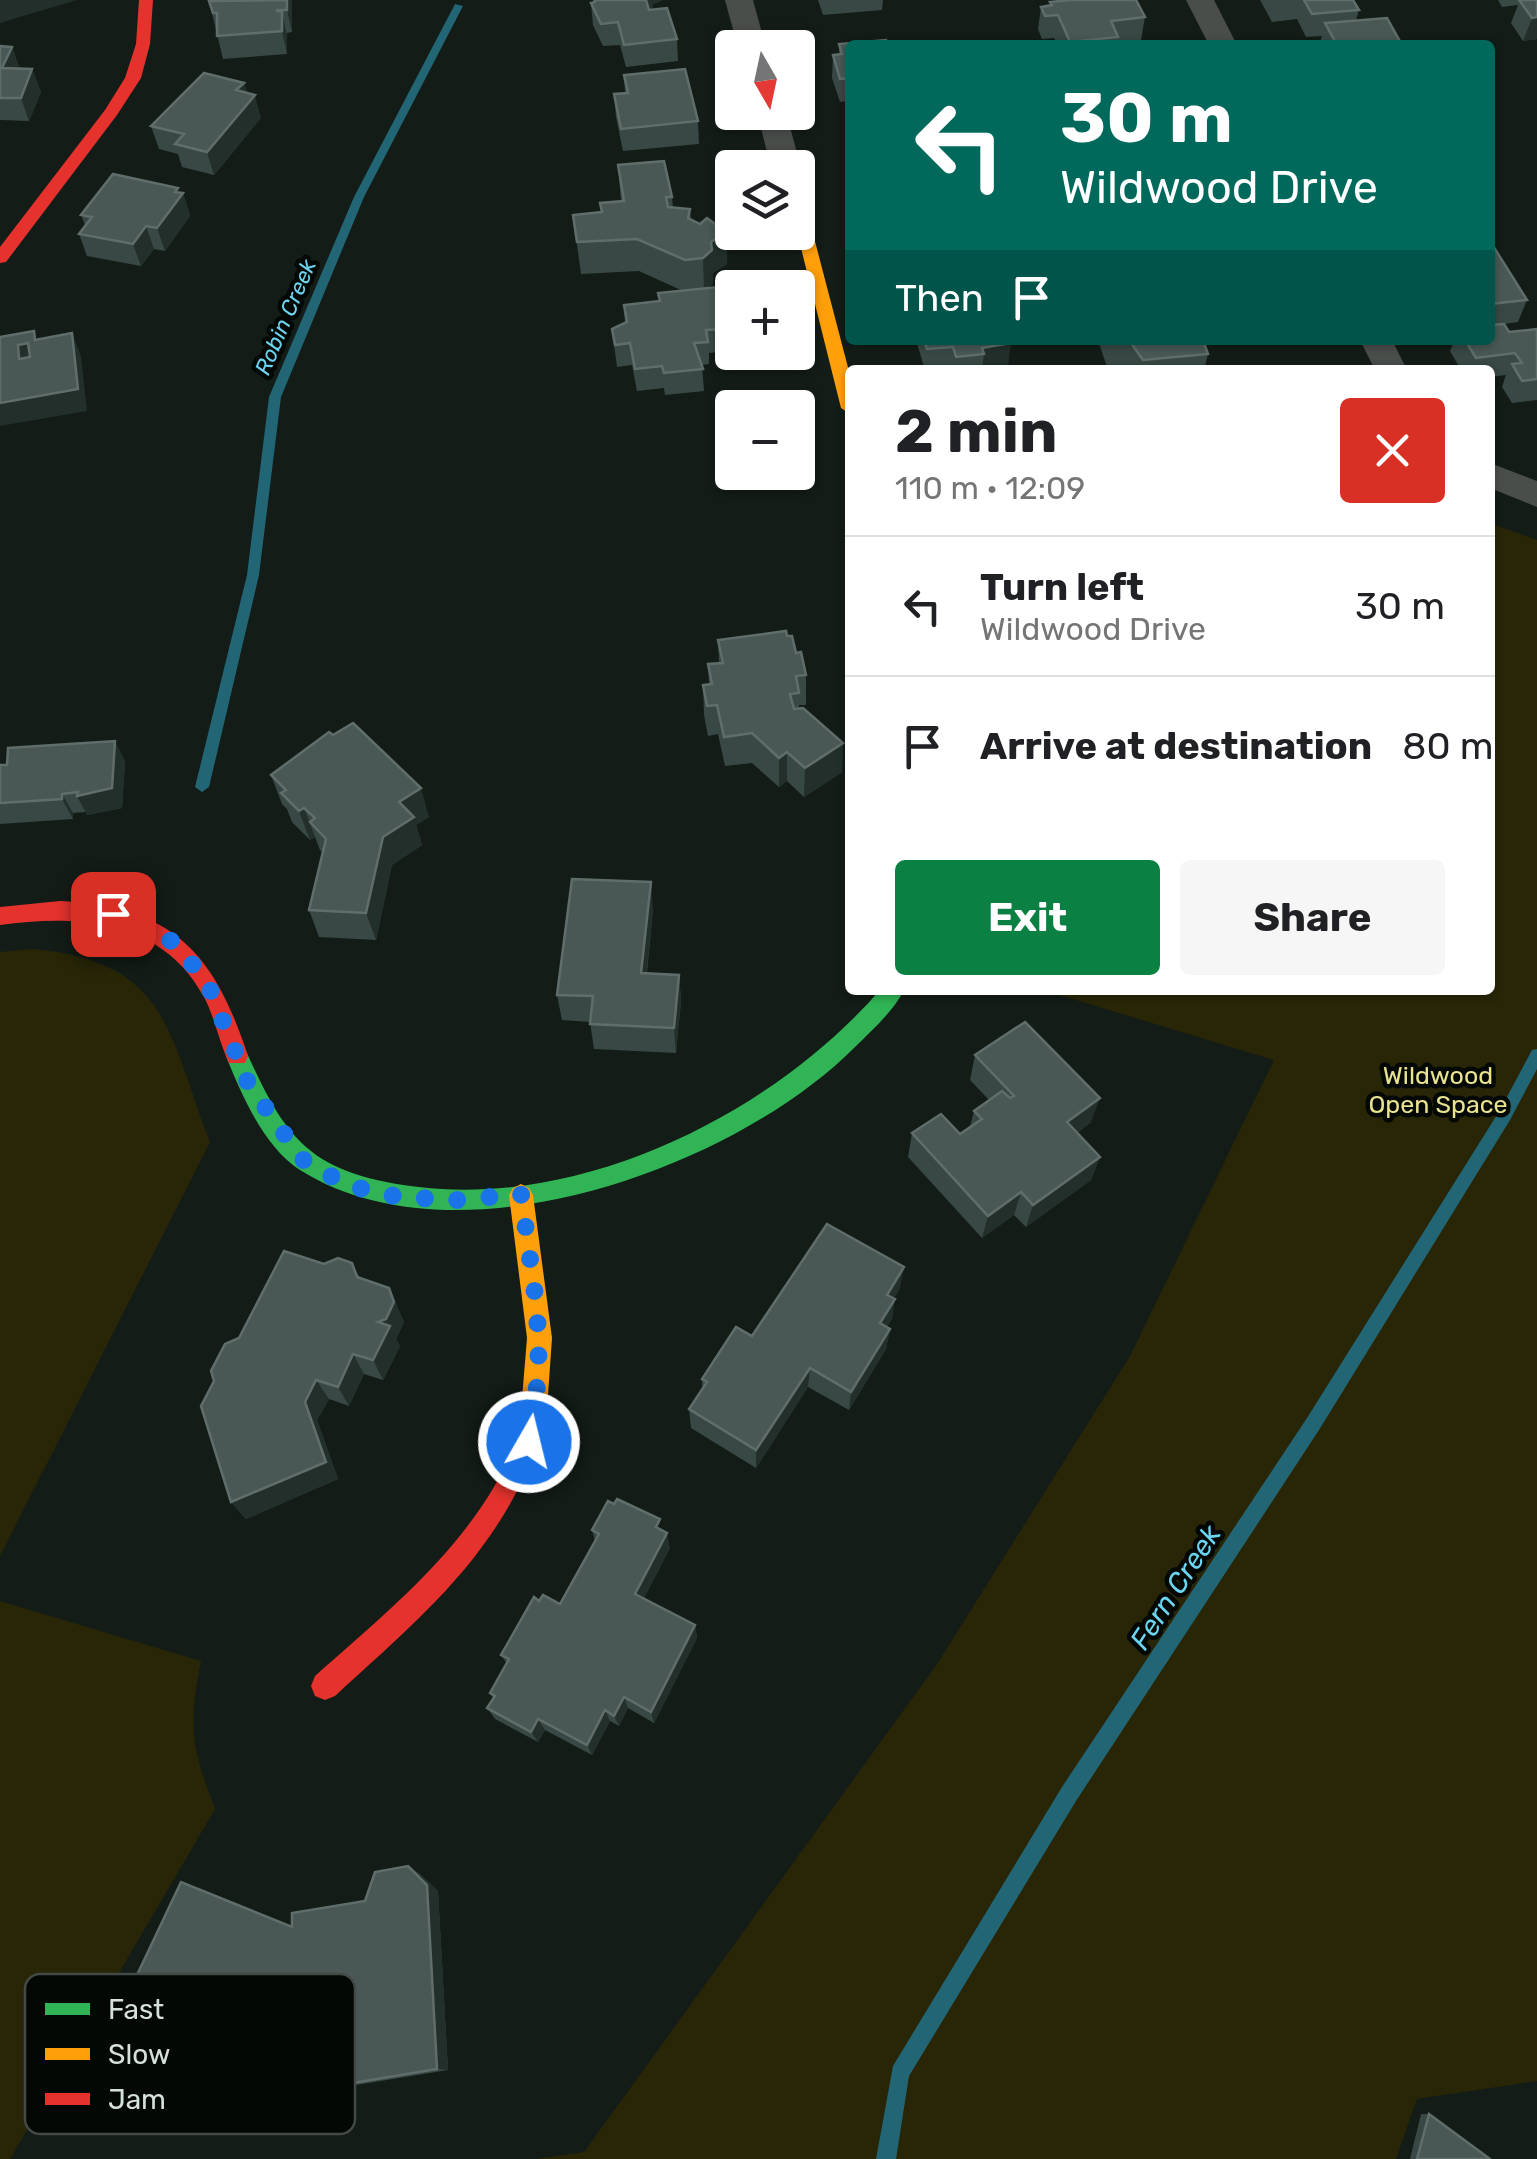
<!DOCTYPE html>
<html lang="en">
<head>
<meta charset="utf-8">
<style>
  :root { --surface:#fff; --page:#f6f6f6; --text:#202124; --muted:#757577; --line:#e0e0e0; --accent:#0b8043 }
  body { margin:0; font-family:Rubik,sans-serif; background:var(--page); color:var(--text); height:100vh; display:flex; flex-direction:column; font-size:38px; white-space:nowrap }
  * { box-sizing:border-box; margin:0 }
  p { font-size:32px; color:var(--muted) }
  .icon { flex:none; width:55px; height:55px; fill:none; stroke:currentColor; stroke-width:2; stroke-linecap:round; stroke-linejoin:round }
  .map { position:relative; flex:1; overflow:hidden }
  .details { position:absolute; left:845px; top:365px; width:650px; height:630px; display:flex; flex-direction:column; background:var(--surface); border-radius:10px; box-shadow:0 2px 8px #0004 }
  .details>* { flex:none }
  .top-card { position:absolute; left:845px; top:40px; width:650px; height:305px; border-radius:10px; box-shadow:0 2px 8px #0004; background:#00695c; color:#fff; overflow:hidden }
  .needle { width:65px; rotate:171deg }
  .tools { position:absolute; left:715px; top:30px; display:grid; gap:20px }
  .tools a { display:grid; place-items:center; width:100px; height:100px; border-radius:10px; background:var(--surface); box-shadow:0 2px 8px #0004; font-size:50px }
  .pin { position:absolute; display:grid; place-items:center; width:85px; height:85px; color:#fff; margin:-42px; border-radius:20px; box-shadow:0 5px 15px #0006 }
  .me { position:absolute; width:110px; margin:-55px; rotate:8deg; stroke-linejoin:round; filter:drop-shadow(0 0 8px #0008) }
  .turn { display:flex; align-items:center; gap:35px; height:210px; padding:0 50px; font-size:45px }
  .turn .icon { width:130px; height:130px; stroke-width:2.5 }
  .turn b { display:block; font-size:70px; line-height:85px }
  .then { display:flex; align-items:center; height:95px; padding:0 50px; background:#0003; gap:20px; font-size:38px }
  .round { display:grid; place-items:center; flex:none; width:105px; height:105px; border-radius:10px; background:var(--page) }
  .headline { display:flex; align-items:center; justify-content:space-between; height:170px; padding:0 50px }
  h1 { font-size:60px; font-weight:700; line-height:75px }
  .cta { display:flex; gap:20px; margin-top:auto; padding:20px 50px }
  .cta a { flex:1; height:115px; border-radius:10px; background:var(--accent); color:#fff; font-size:40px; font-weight:700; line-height:115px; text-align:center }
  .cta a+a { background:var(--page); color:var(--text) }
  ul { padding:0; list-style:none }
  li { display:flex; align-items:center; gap:30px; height:140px; padding:0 50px; border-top:2px solid var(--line) }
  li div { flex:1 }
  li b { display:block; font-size:38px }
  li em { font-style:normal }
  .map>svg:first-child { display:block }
  .green { fill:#282607 }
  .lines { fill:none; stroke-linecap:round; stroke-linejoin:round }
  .stream { fill:#226676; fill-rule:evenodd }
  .street { fill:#4a4e4b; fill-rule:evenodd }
  .fast { fill:#30b455; fill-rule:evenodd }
  .slow { fill:#ff9f0a; fill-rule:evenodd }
  .jam { fill:#e5322d; fill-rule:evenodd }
  .wall { fill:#384844 }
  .shaded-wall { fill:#222f2b }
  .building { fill:#495855; stroke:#5f6e6a; stroke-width:2.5; fill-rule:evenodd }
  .route { stroke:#1a73e8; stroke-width:18; stroke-dasharray:0 32.4 }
  .labels { text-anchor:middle; stroke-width:9; stroke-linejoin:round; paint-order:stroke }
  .far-water-label { font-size:22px; font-style:italic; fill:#6cd6f2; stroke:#030805 }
  .park-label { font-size:25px; fill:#e9e38f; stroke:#030805 }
  .water-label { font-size:28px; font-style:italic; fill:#6cd6f2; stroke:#030805 }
  .key { fill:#030805; stroke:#434945; stroke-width:2.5 }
  .key-label { font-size:28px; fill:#d7e1db }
</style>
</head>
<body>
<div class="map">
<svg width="1537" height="2159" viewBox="0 0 1537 2159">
  <rect width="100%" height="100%" fill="#131c17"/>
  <g class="green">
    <polygon points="1490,523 1537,540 1537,2081 1417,2099 1396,2159 536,2159 584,2152 937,1664 1130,1356 1274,1060 1043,990 1490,990"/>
    <path d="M33,949C169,961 168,1034 210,1142L0,1556V952Z"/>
    <path d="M0,1601L201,1661C188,1728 191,1745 215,1809L10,2159H0Z"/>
  </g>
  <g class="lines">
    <g class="stream">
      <polygon points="455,4 463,6 364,197 281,397 259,575 209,787 202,792 195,787 247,575 269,397 354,197"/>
      <polygon points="1537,1049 1537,1069 1510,1120 1319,1430 1076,1801 909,2076 896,2159 876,2159 893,2066 1062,1787 1307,1418 1500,1110 1532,1050"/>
    </g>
    <g class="street">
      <polygon points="725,0 753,0 766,48 738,48"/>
      <polygon points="1186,0 1214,0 1237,45 1209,45"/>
      <polygon points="757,112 786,112 801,168 798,173 798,168 771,168"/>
      <polygon points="1360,340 1392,340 1407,370 1375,370"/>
      <polygon points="1490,463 1537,481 1537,507 1490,488"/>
    </g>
    <path class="fast" d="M880,990H904C893,1012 871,1031 854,1048C734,1168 457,1269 300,1170C264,1147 241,1094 226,1056L229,1049H245C262,1085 279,1126 311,1151C339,1174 384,1183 419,1187C585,1207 773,1113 880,990Z"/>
    <g class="slow">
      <polygon points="798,202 806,207 850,375 850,414 841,408 797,232"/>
      <polygon points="521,1184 529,1188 533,1195 552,1338 546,1423 542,1432 533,1435 524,1432 520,1423 527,1338 509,1195 513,1188"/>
    </g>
    <g class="jam">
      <polygon points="139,0 153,0 150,44 141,78 117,115 6,262 0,263 0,247 105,110 125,78 136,44"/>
      <path d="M60,901C173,907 214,952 248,1056L245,1063H229C219,1042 215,1018 204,997C162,919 78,914 0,925V907Z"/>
      <path d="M533,1411L542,1414L546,1423C503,1550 430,1609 335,1696L325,1700L315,1696L311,1686L315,1676C378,1620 446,1565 491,1492C506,1468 513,1441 524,1414Z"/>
    </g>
  </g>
  <g class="wall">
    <polygon points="292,0 292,32 287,33 287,54 223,59 209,1"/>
    <polygon points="593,0 663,0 653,4 653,10 677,39 678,61 626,67 620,45 603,46 593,25 591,3 593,2"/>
    <polygon points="818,0 883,0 882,10 823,15"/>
    <polygon points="1260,0 1353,0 1359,10 1356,20 1402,45 1319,45 1322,36 1306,37 1297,19 1272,22"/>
    <polygon points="1498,0 1537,0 1537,39 1523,41 1511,23 1518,5 1502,7"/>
    <polygon points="1050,2 1145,17 1141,40 1117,42 1117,45 1058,45 1054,38 1042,39 1038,29 1041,7 1050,6"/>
    <polygon points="839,44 850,45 850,125 847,115 848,101 840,102 832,78 833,55 839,54"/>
    <polygon points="0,46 12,47 20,69 32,69 41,92 29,121 0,120"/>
    <polygon points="624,75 698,121 699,144 623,151 616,117 614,94 625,93"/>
    <polygon points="244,83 247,93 261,118 214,175 182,167 178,154 159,149 151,126"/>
    <polygon points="618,165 672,197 673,208 690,209 691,220 726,232 727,264 713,273 713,283 707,289 727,329 728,351 709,353 709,364 702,365 704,391 665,395 664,388 637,391 632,365 617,367 612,329 625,323 624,305 659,301 658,293 683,291 639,271 581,274 573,215 601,212 621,201"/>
    <polygon points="179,192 183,193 190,216 165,251 154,249 141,266 87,256 79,234 85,225 81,215"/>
    <polygon points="1490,241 1527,300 1518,322 1504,324 1509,332 1537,329 1537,400 1512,403 1502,387 1506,375 1490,377 1490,370 1461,370 1450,351 1455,340 1490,340"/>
    <polygon points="916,340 1010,340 1008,365 982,370 925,370"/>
    <polygon points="1099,340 1203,340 1208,354 1204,370 1130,370 1127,365 1107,367 1099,343"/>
    <polygon points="787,636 806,675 806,705 799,705 799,708 843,743 842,772 804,797 787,781 779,787 752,763 725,766 718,734 708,736 704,715 703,685 709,684 708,664 719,663 718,640"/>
    <polygon points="125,761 122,808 87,815 86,812 73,813 73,819 0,824 0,765"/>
    <polygon points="271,775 429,817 416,825 422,845 392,865 376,940 319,937 309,910 323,853 320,850 315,837 310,840 292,822 287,809 282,804"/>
    <polygon points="653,909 647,973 679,975 681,1001 676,1053 594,1049 590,1022 562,1020 557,995"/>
    <polygon points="975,1055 1091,1122 1077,1133 1100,1157 1091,1180 1026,1227 1014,1215 982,1238 908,1157 912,1133 960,1134 970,1127 974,1111 989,1100 970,1080"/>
    <polygon points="352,1263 360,1278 389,1288 404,1322 396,1339 400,1346 383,1380 364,1374 349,1406 329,1399 317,1420 338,1479 246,1519 231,1502 214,1381 239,1338 324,1264"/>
    <polygon points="900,1288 894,1298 892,1319 887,1327 890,1329 886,1349 849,1410 808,1387 756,1468 691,1428 689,1409 702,1389 702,1379 752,1336"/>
    <polygon points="592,1530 662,1530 670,1548 644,1598 695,1625 697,1638 654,1723 628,1708 619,1726 610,1721 592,1755 545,1730 538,1742 495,1719 487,1708 493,1698 490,1693 507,1664 501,1655 539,1601 560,1604 595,1541"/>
    <polygon points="419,1873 438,1891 448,2070 344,2087 329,2087 329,2061 236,2078 218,2077 191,2000 199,1888 292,1926 365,1901"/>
    <polygon points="1421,2114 1429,2114 1490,2159 1410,2159"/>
  </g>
  <g class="shaded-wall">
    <polygon points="0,0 77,0 0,23"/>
    <polygon points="287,0 292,0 292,32 287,10"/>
    <polygon points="646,0 663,0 653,4 654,20"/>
    <polygon points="282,12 287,35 287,54 282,31"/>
    <polygon points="1537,17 1537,39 1523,41 1532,18"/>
    <polygon points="12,47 20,69 2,68"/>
    <polygon points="32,69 41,92 29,121 21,98"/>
    <polygon points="244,83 249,102 255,95 261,118 214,175 207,152 236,90"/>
    <polygon points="178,188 180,197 183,193 190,216 165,251 157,228"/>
    <polygon points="146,226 154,249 141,266 133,244"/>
    <polygon points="726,232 727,264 713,273 713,283 704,291 703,258 711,242"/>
    <polygon points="72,333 81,356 87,411 0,426 0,403"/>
    <polygon points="28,343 37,365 19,359 18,345"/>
    <polygon points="1011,343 1008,365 982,370 984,354 982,348"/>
    <polygon points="115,741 125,761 122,808 87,815 77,796"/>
    <polygon points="843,743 842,772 804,797 805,768"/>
    <polygon points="787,752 787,781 779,787 779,758"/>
    <polygon points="421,788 429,817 416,825 422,845 392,865 376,940 366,913 383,837 399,802"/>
    <polygon points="62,794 73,813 73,819 62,799"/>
    <polygon points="304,808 315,837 310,840 299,811"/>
    <polygon points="651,882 653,909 644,999 641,973"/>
    <polygon points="679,975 681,1001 676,1053 674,1028"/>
    <polygon points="1100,1098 1091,1122 1059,1146 1067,1122"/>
    <polygon points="1100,1157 1091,1180 1026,1227 1033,1205"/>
    <polygon points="1021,1192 1014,1215 982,1238 988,1216"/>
    <polygon points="904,1267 900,1288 884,1315 887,1295"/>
    <polygon points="389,1288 404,1322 396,1339 400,1346 383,1380 373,1360 378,1322"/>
    <polygon points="895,1299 892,1319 877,1343 880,1323"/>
    <polygon points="890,1329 886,1349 849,1410 851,1392"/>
    <polygon points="353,1354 364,1374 349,1406 338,1387"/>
    <polygon points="810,1368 808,1387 756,1468 756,1450"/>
    <polygon points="316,1380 329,1399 317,1420 338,1479 246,1519 231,1502 305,1402"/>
    <polygon points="667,1533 670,1548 639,1608 635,1594"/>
    <polygon points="695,1625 697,1638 654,1723 651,1712"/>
    <polygon points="624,1697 628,1708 619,1726 614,1716"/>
    <polygon points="605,1710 610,1721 592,1755 587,1745"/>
    <polygon points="538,1719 545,1730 538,1742 531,1732"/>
    <polygon points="408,1866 419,1873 438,1891 448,2070 437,2069"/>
  </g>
  <g class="building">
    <polygon points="287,0 287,10 276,10 282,12 282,31 217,36 217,13 213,13 209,1"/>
    <polygon points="595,0 646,0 649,10 667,8 677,39 624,45 618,22 601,24 591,3 595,2"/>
    <polygon points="1070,0 1136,0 1145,17 1111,21 1118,37 1070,42 1058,15 1045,16 1041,7 1052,5 1050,2"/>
    <polygon points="1304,0 1353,0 1359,10 1312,14"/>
    <polygon points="1519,0 1537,0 1537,17 1532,18"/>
    <polygon points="1387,18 1402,45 1337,45 1325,23"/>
    <polygon points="886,40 888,45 850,45 850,78 840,79 833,55 842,54 839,44"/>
    <polygon points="0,46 12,47 2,68 32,69 21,98 0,98"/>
    <polygon points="685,69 698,121 621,129 614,94 628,93 624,75"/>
    <polygon points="204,73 244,83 236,90 255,95 207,152 175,144 184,134 151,126"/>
    <polygon points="664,161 672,197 666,197 668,207 690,209 688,218 700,224 707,218 726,232 711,242 712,250 703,258 685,260 637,239 577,242 573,215 602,212 600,203 624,201 618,165"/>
    <polygon points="113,174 178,188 175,192 183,193 157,228 146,226 133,244 79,234 92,217 81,215"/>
    <polygon points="1490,241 1527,300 1490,304"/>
    <polygon points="718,287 727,329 706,330 708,342 694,343 703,369 664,373 662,366 635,369 630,343 615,345 612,329 627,322 624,305 660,301 658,293"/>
    <polygon points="1504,324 1509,332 1537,329 1537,379 1522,381 1512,364 1522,363 1515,353 1476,358 1465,340 1490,340 1490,325"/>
    <path d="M34,331L35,340L72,333L78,389L0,403V337ZM28,343L30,357L19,359L18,345Z"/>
    <polygon points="924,340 1010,340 1011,343 982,348 984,354 956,357 953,347 927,349"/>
    <polygon points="1110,340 1203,340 1208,354 1143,360 1131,343 1111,344"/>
    <polygon points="786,631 787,636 792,636 796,653 801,652 806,675 796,676 799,693 790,694 794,709 803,708 843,743 805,768 787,752 779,758 752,733 724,737 717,705 707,706 703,685 712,684 708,664 723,663 718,640"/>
    <polygon points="353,723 421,788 399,802 414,817 383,837 366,913 309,910 326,839 310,822 315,818 304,808 299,811 281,793 286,790 271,775 329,732 333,735"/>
    <polygon points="115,741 112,788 77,796 78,792 62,794 62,799 0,803 0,765 7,765 8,748"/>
    <polygon points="572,879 651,882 641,973 679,975 674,1028 590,1024 593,996 557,995"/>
    <polygon points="1025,1022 1100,1098 1067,1122 1100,1157 1033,1205 1021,1192 988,1216 912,1133 941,1114 960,1134 982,1119 974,1111 1002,1091 1010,1098 1014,1096 975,1055"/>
    <polygon points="827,1224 904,1267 887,1295 895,1299 880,1323 890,1329 851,1392 810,1368 756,1450 689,1409 707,1382 702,1379 736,1327 752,1336"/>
    <polygon points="284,1251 324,1264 338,1258 352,1263 357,1277 389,1288 394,1302 386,1319 378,1322 390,1326 373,1360 353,1354 338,1387 316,1380 305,1402 326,1462 231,1502 201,1406 214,1381 211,1371 225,1344 239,1338"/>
    <polygon points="617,1499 660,1519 656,1527 667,1533 635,1594 695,1625 651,1712 624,1697 614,1716 605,1710 587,1745 538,1719 531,1732 487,1708 495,1696 490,1693 509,1659 501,1655 534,1597 539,1601 543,1595 560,1604 599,1534 592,1530 608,1501 614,1504"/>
    <polygon points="408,1866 427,1885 437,2069 329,2087 329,2058 218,2077 166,2056 191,2000 136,1977 181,1882 292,1927 292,1913 365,1901 375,1872"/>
    <polygon points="1429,2114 1490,2159 1417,2159"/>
  </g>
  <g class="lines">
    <polyline class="route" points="113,914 152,925 178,947 207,982 248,1083 302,1159 346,1185 399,1197 458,1200 521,1194 537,1309 539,1372 529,1442"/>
  </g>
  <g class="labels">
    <g class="far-water-label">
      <text transform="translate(285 317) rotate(-67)" y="8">Robin Creek</text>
    </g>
    <g class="park-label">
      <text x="1438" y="1084">Wildwood<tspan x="1438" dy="29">Open Space</tspan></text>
    </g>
    <g class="water-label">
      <text transform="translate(1175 1587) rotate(-57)" y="10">Fern Creek</text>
    </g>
  </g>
  <rect x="25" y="1974" width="330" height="160" rx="15" class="key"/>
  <rect x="45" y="2003" width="45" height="12" fill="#30b455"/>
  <rect x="45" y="2048" width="45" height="12" fill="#ff9f0a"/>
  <rect x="45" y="2093" width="45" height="12" fill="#e5322d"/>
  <g class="key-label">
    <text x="108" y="2019">Fast</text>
    <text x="108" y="2064">Slow</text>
    <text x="108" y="2109">Jam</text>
  </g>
</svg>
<div class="tools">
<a><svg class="needle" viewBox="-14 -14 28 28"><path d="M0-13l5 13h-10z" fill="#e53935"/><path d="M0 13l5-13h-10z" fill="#757577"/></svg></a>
<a><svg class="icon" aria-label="layers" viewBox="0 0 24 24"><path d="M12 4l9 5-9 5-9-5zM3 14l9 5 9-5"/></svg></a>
<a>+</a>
<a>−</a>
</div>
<div class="pin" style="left:113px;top:914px;background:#d93025"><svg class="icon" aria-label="arrive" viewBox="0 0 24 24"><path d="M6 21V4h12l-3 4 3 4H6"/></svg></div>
<svg class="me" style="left:529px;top:1442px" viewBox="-20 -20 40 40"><circle r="17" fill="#1a73e8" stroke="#fff" stroke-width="3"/><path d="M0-11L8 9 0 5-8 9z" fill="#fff"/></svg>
<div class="top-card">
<div class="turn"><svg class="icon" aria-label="left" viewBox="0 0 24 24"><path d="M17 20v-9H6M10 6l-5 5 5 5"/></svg><div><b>30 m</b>Wildwood Drive</div></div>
<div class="then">Then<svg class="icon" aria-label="arrive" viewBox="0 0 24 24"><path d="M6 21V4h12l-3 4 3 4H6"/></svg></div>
</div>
<section class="details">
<div class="headline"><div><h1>2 min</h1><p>110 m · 12:09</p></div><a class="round" style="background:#d93025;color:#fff"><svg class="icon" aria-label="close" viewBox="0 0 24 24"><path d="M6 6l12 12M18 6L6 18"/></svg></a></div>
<ul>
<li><svg class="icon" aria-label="left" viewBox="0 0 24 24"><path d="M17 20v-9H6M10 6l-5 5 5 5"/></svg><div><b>Turn left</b><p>Wildwood Drive</p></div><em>30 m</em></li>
<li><svg class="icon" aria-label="arrive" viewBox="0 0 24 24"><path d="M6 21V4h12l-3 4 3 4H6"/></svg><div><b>Arrive at destination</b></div><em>80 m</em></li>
</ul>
<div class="cta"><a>Exit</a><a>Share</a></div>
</section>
</div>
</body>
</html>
